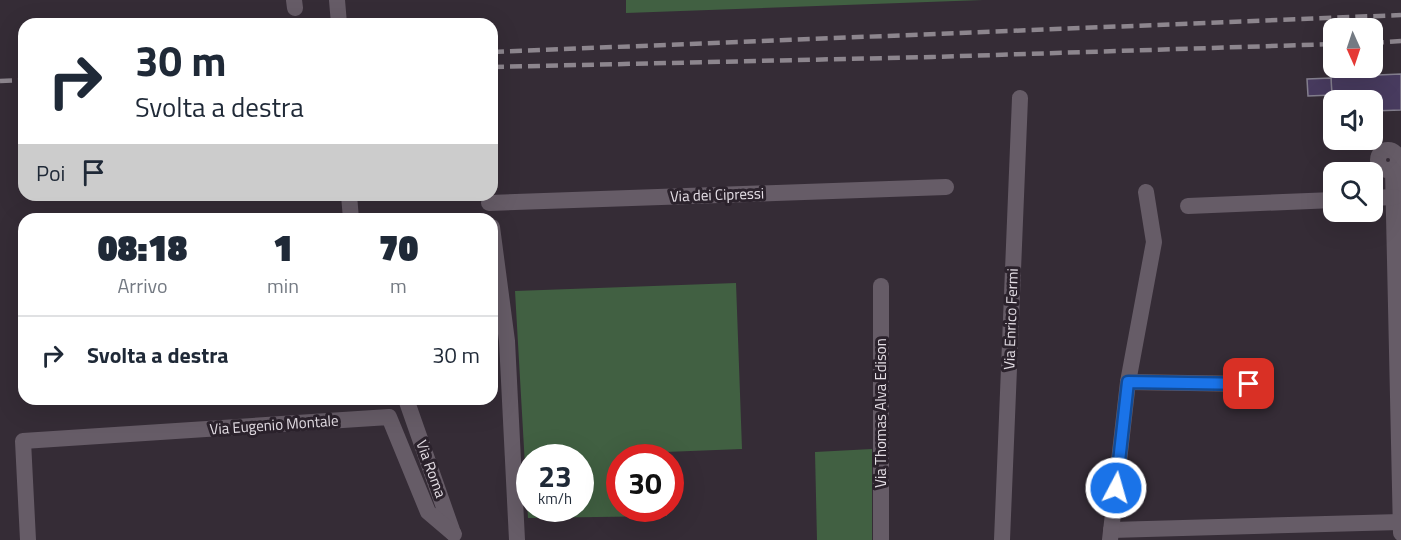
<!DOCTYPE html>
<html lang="it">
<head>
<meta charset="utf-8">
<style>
  :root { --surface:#fff; --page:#f2f2f3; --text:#1f2937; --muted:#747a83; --line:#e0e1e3 }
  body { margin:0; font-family:"Titillium Web",sans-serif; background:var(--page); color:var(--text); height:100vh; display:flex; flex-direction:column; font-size:22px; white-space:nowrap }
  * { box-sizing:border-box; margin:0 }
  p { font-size:20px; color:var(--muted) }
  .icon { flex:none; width:33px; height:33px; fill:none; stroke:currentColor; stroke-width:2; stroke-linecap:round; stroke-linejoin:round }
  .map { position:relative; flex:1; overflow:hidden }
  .side { position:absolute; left:18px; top:213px; width:480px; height:192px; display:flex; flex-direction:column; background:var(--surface); border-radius:18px; box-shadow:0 6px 24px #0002 }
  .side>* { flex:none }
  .guide { position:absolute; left:18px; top:18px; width:480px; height:183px; border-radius:18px; box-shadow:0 6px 24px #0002; background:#fff; color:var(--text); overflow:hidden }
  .needle { width:39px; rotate:177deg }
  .fabs { position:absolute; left:1323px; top:18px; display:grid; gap:12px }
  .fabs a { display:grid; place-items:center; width:60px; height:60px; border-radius:12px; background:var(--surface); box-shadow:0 6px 24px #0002; font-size:30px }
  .speed { position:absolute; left:516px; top:444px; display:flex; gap:12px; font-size:30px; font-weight:700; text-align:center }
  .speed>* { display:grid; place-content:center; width:78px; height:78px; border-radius:50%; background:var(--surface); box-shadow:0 6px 24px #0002; line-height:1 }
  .speed small { font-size:15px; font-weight:400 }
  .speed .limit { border:9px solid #d22; background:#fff; color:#111 }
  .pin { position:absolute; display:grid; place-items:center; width:51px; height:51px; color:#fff; margin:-26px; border-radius:12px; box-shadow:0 3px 9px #0006 }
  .me { position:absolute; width:66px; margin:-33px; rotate:6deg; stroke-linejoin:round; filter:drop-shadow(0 0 4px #0008) }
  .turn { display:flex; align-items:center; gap:21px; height:126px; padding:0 18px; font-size:27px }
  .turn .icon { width:78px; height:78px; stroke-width:2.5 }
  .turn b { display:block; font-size:42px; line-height:51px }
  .then { display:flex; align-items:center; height:57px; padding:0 18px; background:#0003; gap:12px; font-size:22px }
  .eta { display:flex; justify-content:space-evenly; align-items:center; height:102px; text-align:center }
  .eta b { font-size:36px; font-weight:800; line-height:42px }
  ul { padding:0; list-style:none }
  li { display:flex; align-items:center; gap:18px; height:78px; padding:0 18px; border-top:2px solid var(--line) }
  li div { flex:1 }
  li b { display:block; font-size:22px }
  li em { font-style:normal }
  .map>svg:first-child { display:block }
  .green { fill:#416042; fill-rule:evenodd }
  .building { fill:#483b5f; stroke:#847f8e; stroke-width:1.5 }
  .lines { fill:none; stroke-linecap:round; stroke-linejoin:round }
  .street { stroke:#665c67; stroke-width:16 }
  .rail { stroke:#8d868e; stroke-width:4.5; stroke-dasharray:12 6; stroke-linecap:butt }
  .route-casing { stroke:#114b97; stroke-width:15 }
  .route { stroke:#1a73e8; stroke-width:10 }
  .labels { text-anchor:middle; stroke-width:6; stroke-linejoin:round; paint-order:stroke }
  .street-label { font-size:15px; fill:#e4dee5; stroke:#2b222c }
</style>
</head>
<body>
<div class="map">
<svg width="1401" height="540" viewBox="0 0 1401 540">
  <rect width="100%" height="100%" fill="#352c36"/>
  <g class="green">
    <polygon points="626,0 983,0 626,13"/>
    <path d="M736,283L742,449L665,452V457L620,458V508L667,509V516L528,518L515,291ZM530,458H580V508H530Z"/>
    <polygon points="872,449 872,540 817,540 815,452"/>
  </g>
  <g class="building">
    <polygon points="1369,24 1369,28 1341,28 1341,26"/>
    <polygon points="1401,74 1401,110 1372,111 1372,100 1334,100 1332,112 1331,77"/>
    <polygon points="1331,78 1332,95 1308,96 1307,79"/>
  </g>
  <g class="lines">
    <g class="street">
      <polyline points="294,0 295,8"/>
      <polyline points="337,0 339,24"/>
      <circle cx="1388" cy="160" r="10"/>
      <polyline points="1393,170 1401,533"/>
      <polyline points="349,195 351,219"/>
      <polyline points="1372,198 1394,197"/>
      <polyline points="489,203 946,187"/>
      <polyline points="1188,206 1334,200"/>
      <polyline points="492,227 507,341 517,540"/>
      <polyline points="881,286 881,540"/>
      <polyline points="1128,382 1249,384"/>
      <polyline points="406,399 453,533"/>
      <polyline points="1111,530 1400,522"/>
      <polyline points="28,540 23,441 389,417 428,512 454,534"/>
      <polyline points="1002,540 1020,98"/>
      <polyline points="1110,540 1128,382 1154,242 1146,192"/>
    </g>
    <g class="rail">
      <polyline points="1372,43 1401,41"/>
      <polyline points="492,52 1401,15"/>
      <polyline points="492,67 932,57 1334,44"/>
      <polyline points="0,81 24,80"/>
    </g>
  </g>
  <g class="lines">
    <defs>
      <polyline id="route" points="1116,488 1128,382 1249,384"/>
    </defs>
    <use href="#route" class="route-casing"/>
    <use href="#route" class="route"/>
  </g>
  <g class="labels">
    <g class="street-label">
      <text transform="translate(717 195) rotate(-2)" y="5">Via dei Cipressi</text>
      <text transform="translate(1011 319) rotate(-88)" y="5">Via Enrico Fermi</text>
      <text transform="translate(881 413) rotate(-90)" y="5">Via Thomas Alva Edison</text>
      <text transform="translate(274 425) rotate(-4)" y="5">Via Eugenio Montale</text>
      <text transform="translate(431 469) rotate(70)" y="5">Via Roma</text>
    </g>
  </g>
</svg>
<div class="fabs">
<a><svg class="needle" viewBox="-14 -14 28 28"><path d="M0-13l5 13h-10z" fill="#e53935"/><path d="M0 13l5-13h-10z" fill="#747a83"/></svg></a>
<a><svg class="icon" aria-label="sound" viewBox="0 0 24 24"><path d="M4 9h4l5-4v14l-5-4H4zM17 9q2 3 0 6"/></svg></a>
<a><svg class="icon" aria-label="search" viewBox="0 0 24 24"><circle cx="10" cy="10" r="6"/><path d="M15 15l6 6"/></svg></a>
</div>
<div class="speed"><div>23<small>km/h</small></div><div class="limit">30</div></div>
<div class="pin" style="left:1249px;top:384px;background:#d93025"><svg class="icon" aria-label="arrive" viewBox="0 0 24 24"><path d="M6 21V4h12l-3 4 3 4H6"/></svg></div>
<svg class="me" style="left:1116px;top:488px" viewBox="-20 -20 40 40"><circle r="17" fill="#1a73e8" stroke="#fff" stroke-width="3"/><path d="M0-11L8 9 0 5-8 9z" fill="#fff"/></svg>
<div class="guide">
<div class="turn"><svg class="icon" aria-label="right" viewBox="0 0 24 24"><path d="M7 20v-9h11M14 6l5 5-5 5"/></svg><div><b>30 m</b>Svolta a destra</div></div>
<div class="then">Poi<svg class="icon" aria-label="arrive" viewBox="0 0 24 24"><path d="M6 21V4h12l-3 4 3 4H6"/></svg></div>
</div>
<section class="side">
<div class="eta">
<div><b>08:18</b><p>Arrivo</p></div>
<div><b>1</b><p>min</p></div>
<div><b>70</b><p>m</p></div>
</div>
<ul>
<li><svg class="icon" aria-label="right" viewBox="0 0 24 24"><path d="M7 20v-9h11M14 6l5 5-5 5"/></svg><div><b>Svolta a destra</b></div><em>30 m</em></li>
</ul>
</section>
</div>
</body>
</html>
